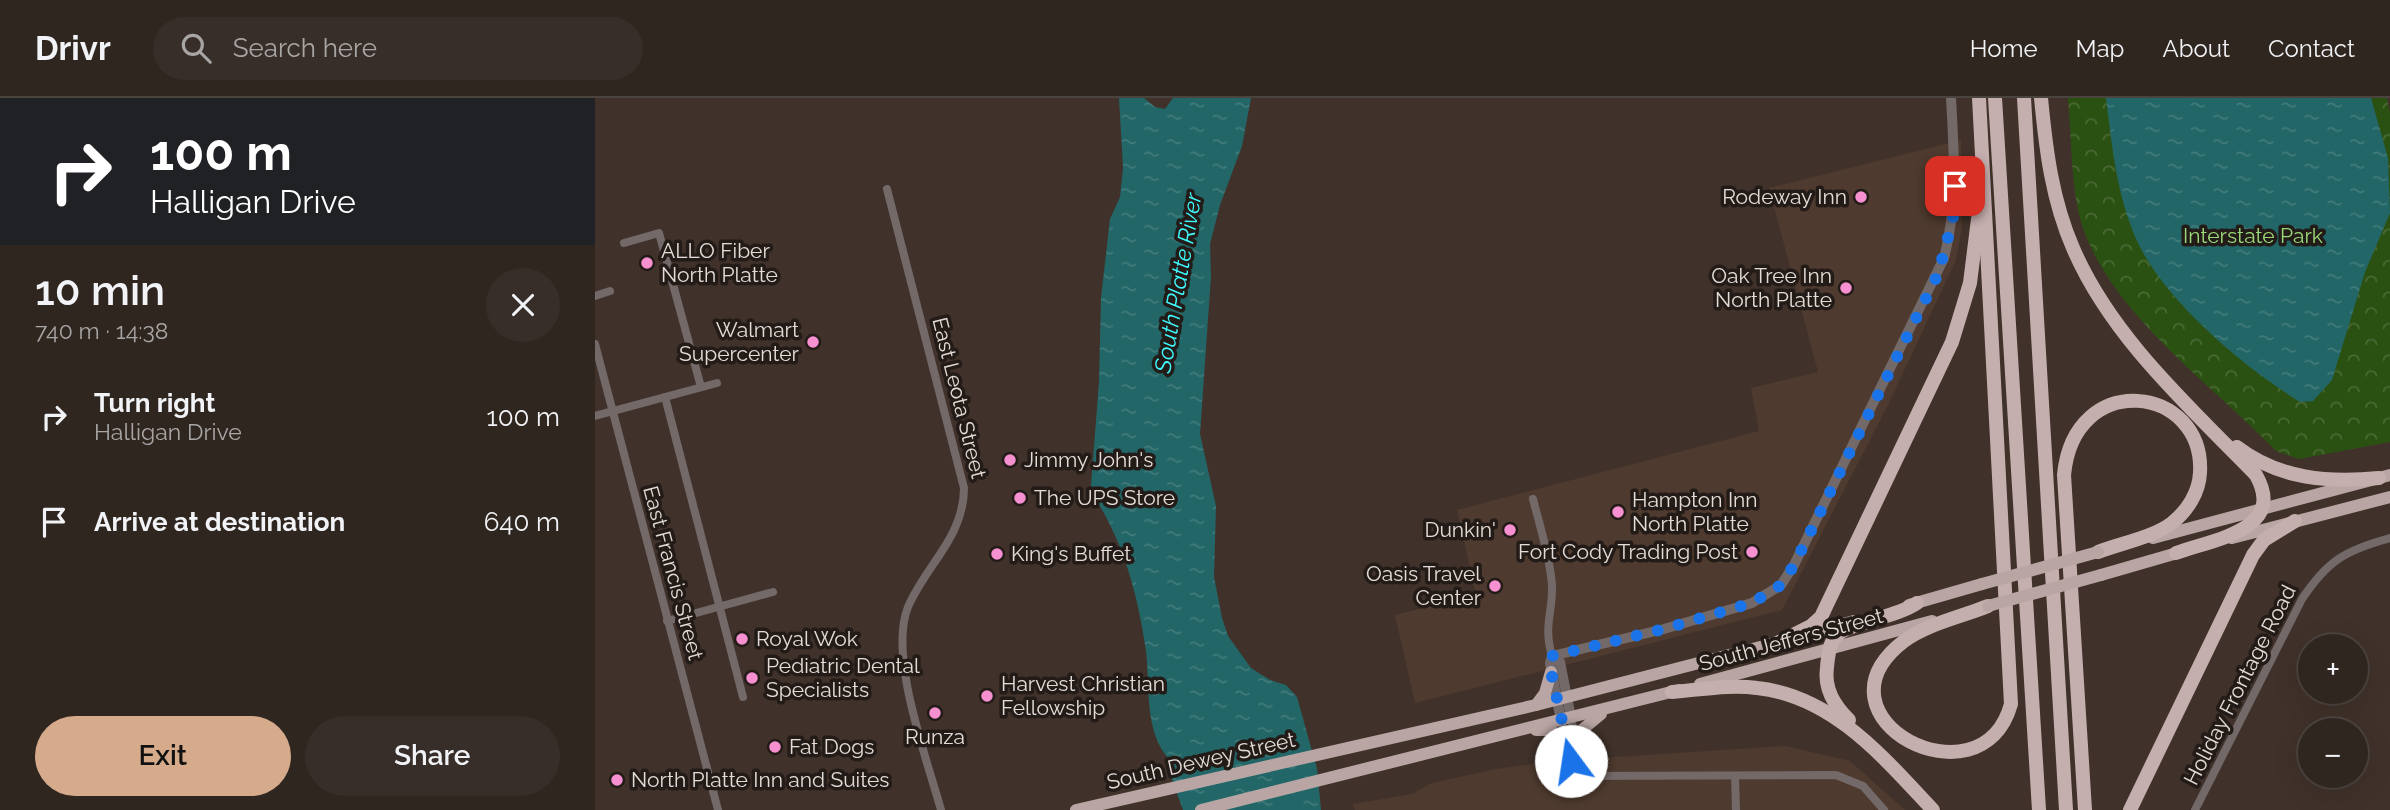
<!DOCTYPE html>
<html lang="en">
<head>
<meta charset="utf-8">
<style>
  :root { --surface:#302620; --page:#382e29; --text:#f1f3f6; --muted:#a8a5a5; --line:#4b433e; --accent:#d6ab8b }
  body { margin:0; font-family:Raleway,sans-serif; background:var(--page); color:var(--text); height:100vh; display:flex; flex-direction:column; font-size:26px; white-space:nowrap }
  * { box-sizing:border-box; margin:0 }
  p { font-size:23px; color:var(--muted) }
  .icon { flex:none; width:38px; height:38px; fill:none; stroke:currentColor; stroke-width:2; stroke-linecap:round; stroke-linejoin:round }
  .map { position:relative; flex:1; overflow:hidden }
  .side { display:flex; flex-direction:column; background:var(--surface); width:595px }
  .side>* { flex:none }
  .banner { background:#202124; color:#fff; overflow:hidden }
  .controls { position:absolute; left:1703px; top:536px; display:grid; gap:14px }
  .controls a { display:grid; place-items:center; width:70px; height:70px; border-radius:50%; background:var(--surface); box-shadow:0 7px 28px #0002,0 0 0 2px var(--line); font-size:35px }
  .pin { position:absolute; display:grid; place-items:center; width:60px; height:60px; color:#fff; margin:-30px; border-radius:14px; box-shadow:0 4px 10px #0006 }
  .me { position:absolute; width:77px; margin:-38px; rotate:346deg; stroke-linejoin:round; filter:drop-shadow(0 0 5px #0008) }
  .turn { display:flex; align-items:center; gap:24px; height:147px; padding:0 35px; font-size:32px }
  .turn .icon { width:91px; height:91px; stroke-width:2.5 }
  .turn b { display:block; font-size:49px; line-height:60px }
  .round { display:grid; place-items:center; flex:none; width:74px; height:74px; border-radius:37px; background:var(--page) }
  .head { display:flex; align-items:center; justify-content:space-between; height:119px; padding:0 35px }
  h1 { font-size:42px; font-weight:600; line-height:52px }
  .primary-button { display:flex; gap:14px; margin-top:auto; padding:14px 35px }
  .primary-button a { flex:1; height:80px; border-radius:42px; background:var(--accent); color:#111; font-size:28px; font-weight:600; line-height:80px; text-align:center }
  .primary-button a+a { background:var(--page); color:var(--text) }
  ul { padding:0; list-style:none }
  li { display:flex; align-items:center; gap:21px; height:105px; padding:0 35px }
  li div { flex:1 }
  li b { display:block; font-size:26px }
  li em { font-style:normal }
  header { display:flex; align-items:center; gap:42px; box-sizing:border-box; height:98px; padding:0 35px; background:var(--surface); border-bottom:2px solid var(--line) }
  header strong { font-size:33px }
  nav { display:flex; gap:38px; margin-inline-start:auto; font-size:24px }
  .search { width:490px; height:63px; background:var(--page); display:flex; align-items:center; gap:18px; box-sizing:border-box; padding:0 24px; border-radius:38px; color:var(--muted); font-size:26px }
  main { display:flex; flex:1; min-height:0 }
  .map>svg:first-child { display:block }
  .built { fill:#4e3a2e }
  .park { fill:url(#park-crowns) }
  .water { fill:url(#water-ripples) }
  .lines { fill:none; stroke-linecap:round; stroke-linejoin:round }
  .minor { stroke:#726968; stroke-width:8 }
  .tertiary { stroke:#726968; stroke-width:10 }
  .trunk { stroke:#b9a6a4; stroke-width:12 }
  .motorway { stroke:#c5afae; stroke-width:14 }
  .trunk-bridge { stroke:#b9a6a4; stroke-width:12 }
  .route { stroke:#1a73e8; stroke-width:12; stroke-dasharray:0 21.6 }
  .poi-dot { fill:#f690d0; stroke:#221b17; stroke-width:2.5 }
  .labels { text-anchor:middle; stroke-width:7; stroke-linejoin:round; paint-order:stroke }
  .poi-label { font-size:21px; fill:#e4dbd6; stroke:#221b17; text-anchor:start }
  .park-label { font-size:21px; fill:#9ad879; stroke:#221b17 }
  .street-label { font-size:21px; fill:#e4dbd6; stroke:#221b17 }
  .water-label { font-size:23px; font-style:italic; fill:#3ff9fc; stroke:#221b17 }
</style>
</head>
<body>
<header>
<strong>Drivr</strong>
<div class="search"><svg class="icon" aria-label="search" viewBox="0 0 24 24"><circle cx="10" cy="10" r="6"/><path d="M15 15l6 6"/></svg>Search here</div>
<nav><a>Home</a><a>Map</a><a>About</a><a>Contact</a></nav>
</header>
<main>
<section class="side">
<div class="banner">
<div class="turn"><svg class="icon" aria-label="right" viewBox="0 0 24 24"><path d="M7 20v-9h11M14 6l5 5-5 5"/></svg><div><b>100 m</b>Halligan Drive</div></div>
</div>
<div class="head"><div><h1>10 min</h1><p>740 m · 14:38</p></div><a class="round"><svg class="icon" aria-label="close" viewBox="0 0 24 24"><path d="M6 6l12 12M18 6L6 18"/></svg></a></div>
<ul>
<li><svg class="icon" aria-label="right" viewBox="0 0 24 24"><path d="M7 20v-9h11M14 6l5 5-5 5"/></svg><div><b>Turn right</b><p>Halligan Drive</p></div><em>100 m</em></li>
<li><svg class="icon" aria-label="arrive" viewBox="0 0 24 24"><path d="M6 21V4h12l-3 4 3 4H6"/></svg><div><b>Arrive at destination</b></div><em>640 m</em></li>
</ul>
<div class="primary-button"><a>Exit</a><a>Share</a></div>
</section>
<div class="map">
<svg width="1795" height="712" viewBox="0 0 1795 712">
  <defs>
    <pattern id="park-crowns" width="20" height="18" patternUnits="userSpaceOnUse" patternTransform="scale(1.75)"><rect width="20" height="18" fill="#2b5112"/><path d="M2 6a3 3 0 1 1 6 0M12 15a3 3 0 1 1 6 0" fill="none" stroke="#4a6934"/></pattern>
    <pattern id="water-ripples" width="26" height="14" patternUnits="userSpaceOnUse" patternTransform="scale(1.75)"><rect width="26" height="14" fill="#226667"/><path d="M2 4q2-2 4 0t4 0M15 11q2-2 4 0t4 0" fill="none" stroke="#427b7c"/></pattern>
  </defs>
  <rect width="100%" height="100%" fill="#40322a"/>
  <g class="built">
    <polygon points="1366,42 1367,129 1361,162 1293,307 1187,512 820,605 800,517 881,497 862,412 1164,333 1156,290 1223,274 1174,90"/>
    <polygon points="1190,648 1255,663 1310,712 760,712 758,706 817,696 837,685 901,671 961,663"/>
  </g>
  <path class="park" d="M1473,0H1792L1795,15V344L1704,361L1681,353C1615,284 1500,205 1482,107C1476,72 1476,35 1473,0Z"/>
  <g class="water">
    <path d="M524,0H549L560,9L570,11L578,0H656L647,48L625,107L615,146L616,178L605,336L621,408L619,479L627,520L633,538L656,570L675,582L691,587L702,599L722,671L726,712H588L573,671L574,661C549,634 555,587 551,553C543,498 529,444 498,397L496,387L504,284L506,200L515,121L525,99L528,70Z"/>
    <path d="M1511,0H1776L1793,60L1795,115L1770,174L1737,282L1718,303L1705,304C1650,270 1571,204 1543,145C1522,100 1517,48 1511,0Z"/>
  </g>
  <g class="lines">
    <g class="minor">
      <path d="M292,91L369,390C369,439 331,467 313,509C293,558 332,661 346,712"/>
      <polyline points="29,145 64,135 106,289"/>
      <polyline points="0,198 15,193"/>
      <polyline points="0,246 123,712"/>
      <polyline points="70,299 148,599"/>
      <polyline points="0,318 122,285"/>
      <path d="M938,401C945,429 955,459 957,487C958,516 948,526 957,558"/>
      <polyline points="72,523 178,494"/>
      <polyline points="976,620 985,661 984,678"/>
      <polyline points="966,623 976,663 984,678"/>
      <polyline points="984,678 1241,677 1268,688 1289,712"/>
      <polyline points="1140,678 1141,712"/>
      <path d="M1600,712L1707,501C1733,462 1751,452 1795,440"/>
    </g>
    <g class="tertiary">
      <path d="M957,558L1069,531L1157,505L1186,487L1199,467L1349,160C1363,107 1359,54 1356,0"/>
      <polyline points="957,558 965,564 976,620"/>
      <polyline points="957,558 955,565 966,623"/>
    </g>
    <g class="trunk">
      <polyline points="1558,440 1795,377"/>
      <polyline points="1637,440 1795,399"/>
      <polyline points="1506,477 1589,453"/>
      <polyline points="1314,507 1387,486"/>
      <polyline points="1206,538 1259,523"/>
      <polyline points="1105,586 1337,523"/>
      <polyline points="941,607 950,595 956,574"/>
      <polyline points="941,632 955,632 971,644"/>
      <polyline points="984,652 988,631 1006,616"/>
      <polyline points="481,712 941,607 1189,543"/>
      <polyline points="606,712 1084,592"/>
    </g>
    <g class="motorway">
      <path d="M1384,0L1416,606C1387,712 1209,620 1309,543C1332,526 1366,519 1393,508"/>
      <polyline points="1400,0 1444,712"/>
      <polyline points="1429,0 1471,712"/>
      <path d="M1446,0C1451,52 1457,102 1478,150C1516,239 1595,309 1661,377C1692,432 1619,441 1581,455"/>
      <path d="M1642,349C1684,381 1733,385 1784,380"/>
      <polyline points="1182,545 1216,528 1226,519 1357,244 1375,185 1383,121"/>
      <path d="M1077,594C1105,592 1134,586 1162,590C1238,598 1289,660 1338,712"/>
      <path d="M1254,622C1239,607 1229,591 1232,569C1233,559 1234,545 1241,538C1255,524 1300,520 1322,505"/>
      <path d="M1490,712L1469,377C1479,270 1610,287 1605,375C1604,395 1592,413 1577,425C1557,440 1526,445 1503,454"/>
      <polyline points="1535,712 1658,457 1669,442 1700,423"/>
    </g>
    <g class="trunk-bridge">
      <polyline points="1387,486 1503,454"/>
      <polyline points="1393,508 1506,477"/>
    </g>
  </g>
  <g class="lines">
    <polyline class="route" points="976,663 956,574 957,558 1069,531 1157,505 1186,487 1199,467 1343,176 1358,121 1360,88"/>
  </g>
  <g class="poi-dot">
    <circle cx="1266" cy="99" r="7"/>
    <circle cx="52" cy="165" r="7"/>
    <circle cx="1251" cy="190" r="7"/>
    <circle cx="218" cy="244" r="7"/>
    <circle cx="415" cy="362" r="7"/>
    <circle cx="425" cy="400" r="7"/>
    <circle cx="1023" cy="414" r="7"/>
    <circle cx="915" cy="432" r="7"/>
    <circle cx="1157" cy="454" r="7"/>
    <circle cx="402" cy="456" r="7"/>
    <circle cx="900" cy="488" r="7"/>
    <circle cx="147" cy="541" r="7"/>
    <circle cx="157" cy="580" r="7"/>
    <circle cx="392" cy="598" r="7"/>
    <circle cx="340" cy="615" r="7"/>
    <circle cx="180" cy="649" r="7"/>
    <circle cx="22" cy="682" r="7"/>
  </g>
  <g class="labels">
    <g class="poi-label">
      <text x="1252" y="106" text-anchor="end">Rodeway Inn</text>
      <text x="66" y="160">ALLO Fiber<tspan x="66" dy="24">North Platte</tspan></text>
      <text x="1237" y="185" text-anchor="end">Oak Tree Inn<tspan x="1237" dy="24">North Platte</tspan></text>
      <text x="204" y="239" text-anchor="end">Walmart<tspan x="204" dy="24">Supercenter</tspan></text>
      <text x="429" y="369">Jimmy John's</text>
      <text x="439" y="407">The UPS Store</text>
      <text x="1037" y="409">Hampton Inn<tspan x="1037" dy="24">North Platte</tspan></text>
      <text x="901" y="439" text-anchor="end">Dunkin'</text>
      <text x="1143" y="461" text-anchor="end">Fort Cody Trading Post</text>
      <text x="416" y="463">King's Buffet</text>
      <text x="886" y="483" text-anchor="end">Oasis Travel<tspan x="886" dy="24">Center</tspan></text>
      <text x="161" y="548">Royal Wok</text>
      <text x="171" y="575">Pediatric Dental<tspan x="171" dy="24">Specialists</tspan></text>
      <text x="406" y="593">Harvest Christian<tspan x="406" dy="24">Fellowship</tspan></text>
      <text x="340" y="646" text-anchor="middle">Runza</text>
      <text x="194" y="656">Fat Dogs</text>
      <text x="36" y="689">North Platte Inn and Suites</text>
    </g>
    <g class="park-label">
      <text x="1658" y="145">Interstate Park</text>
    </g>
    <g class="street-label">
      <text transform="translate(364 300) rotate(76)" y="7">East Leota Street</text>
      <text transform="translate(78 475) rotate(75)" y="7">East Francis Street</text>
      <text transform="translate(1196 542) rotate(-15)" y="7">South Jeffers Street</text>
      <text transform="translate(1645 587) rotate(-63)" y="7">Holiday Frontage Road</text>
      <text transform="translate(606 663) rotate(-13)" y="7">South Dewey Street</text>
    </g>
    <g class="water-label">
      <text transform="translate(583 185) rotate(-80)" y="8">South Platte River</text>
    </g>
  </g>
</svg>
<div class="controls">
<a>+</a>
<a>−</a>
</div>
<div class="pin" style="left:1360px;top:88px;background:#d93025"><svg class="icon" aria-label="arrive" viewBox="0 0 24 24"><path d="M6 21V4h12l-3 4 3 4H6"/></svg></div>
<svg class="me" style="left:976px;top:663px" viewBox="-20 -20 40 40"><circle r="19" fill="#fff"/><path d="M0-13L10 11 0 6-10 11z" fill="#1a73e8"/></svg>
</div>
</main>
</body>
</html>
